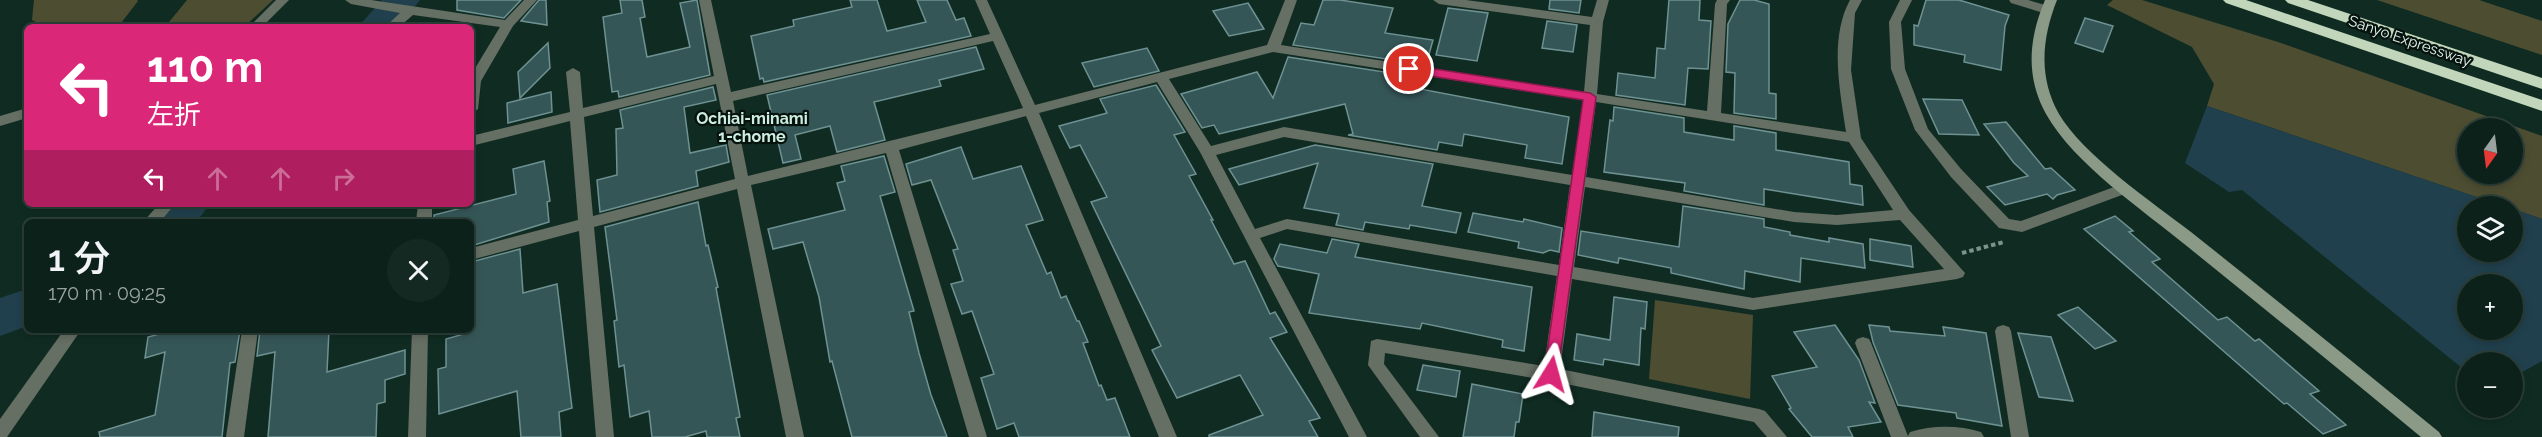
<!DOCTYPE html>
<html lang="ja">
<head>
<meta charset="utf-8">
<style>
  :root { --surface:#0c211a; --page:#152923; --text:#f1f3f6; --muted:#9aa3a2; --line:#2c3e39 }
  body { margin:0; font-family:Raleway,"Noto Sans JP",sans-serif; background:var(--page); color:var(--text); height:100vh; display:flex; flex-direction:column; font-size:22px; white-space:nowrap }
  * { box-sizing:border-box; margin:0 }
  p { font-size:20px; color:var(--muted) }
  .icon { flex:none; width:33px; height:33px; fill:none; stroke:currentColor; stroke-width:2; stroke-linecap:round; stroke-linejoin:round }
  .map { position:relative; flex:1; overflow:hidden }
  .details { position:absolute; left:24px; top:219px; width:450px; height:114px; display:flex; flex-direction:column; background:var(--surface); border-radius:9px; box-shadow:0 3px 9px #0003,0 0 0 2px var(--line) }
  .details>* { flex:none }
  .banner { position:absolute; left:24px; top:24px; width:450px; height:183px; border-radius:9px; box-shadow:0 3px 9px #0003,0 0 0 2px var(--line); background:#db2777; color:#fff; overflow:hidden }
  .needle { width:39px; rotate:194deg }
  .controls { position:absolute; left:2457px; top:118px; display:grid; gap:12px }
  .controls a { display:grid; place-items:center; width:66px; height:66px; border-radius:50%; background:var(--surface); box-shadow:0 3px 9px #0003,0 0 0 2px var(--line); font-size:30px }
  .pin { position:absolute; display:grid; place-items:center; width:51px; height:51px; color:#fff; margin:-26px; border:3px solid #fff; border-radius:50%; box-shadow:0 2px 6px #0007 }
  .me { position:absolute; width:66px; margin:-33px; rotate:8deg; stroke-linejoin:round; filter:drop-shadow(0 0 4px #0008) }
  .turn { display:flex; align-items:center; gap:21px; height:126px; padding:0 24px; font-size:27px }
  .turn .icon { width:78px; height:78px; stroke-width:2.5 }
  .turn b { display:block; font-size:42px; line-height:51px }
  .lanes { display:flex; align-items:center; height:57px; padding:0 24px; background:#0003; justify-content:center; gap:30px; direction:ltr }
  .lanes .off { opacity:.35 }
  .round { display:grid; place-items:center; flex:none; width:63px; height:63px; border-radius:32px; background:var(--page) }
  .summary { display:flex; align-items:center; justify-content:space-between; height:102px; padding:0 24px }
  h1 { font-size:36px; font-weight:600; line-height:45px }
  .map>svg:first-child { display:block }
  .green { fill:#4d4d32; fill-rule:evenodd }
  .water { fill:#20404d; fill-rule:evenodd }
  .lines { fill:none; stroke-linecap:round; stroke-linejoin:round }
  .river { fill:#20404d; fill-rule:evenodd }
  .building { fill:#355657; stroke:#6e9192; stroke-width:1.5 }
  .path { stroke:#7c928a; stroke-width:4; stroke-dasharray:4.5 3; stroke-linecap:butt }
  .street { fill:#666f64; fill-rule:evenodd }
  .secondary { fill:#8b9987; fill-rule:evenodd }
  .highway { fill:#c1d6bb; fill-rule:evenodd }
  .route { fill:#db2777; stroke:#8e194d; stroke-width:1.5 }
  .labels { text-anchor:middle; stroke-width:4.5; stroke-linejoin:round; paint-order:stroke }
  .street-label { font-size:15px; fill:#e5f6ef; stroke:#06120d }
  .neighbourhood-label { font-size:16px; font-weight:bold; fill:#cdede0; stroke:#06120d }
</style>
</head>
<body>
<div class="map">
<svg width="2542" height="437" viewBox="0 0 2542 437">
  <rect width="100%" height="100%" fill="#102c22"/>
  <g class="green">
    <polygon points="34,0 137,0 138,1 118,27 45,27 32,20"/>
    <polygon points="187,0 273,0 244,27 165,27"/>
    <path d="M2113,0H2142L2278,42L2542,136V219L2513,209L2512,207H2506L2207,106L2214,84L2192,47L2107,5ZM2468,129H2512V174H2468Z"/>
    <polygon points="2377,0 2479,0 2542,21 2542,55"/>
    <polygon points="1655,300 1753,315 1750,399 1649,379"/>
  </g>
  <path class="water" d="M2207,106L2506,207H2468V252H2512L2513,209L2542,219V361L2513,377L2512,363H2468L2467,372L2242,190L2229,192L2185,163ZM2468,285H2512V330H2468Z"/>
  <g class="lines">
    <g class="river">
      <polygon points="382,0 420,0 398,27 358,27"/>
      <polygon points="160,204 209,204 202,215 194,222 150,222"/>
      <polygon points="27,289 27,326 0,336 0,298"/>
    </g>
  </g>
  <g class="building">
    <polygon points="457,0 521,0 504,18 457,10"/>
    <polygon points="539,0 546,0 547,25 521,21"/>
    <polygon points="620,0 642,0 645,17 640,18 647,57 690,47 680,3 697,0 710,75 619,97 618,91 612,92 603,17 622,13"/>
    <polygon points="850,0 877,0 887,31 926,22 917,0 947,0 956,20 964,18 971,36 764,82 763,78 760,79 751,36 794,26 793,20 852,7"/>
    <polygon points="1323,0 1340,0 1393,8 1385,33 1433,40 1426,65 1293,45 1301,23 1314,25"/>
    <polygon points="1550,0 1581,0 1579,13 1549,9"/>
    <polygon points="1669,0 1700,0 1699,20 1711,21 1708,69 1688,68 1685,105 1616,95 1618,73 1655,78 1657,48 1665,49"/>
    <polygon points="1740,0 1754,0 1769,4 1769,93 1776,94 1776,119 1734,113 1735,73 1726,72 1728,24"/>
    <polygon points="1926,0 1959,0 2009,15 2005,26 2001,70 1964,62 1965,55 1914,45 1914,25 1918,26"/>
    <polygon points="1248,3 1264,29 1229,36 1213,11"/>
    <polygon points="1448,8 1488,13 1477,61 1436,55"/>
    <polygon points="2085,18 2113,26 2103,52 2075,43"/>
    <polygon points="1547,21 1577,25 1573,52 1542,48"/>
    <polygon points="548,43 550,68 520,98 518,72"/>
    <polygon points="976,47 984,69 939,80 941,86 874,102 885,140 837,152 830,126 795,135 801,159 783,163 767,95"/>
    <polygon points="1147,48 1159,71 1094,87 1082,63"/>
    <polygon points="1288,57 1423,78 1420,89 1569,117 1562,164 1525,158 1527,145 1464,134 1462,146 1439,142 1437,150 1348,135 1353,134 1345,104 1219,134 1214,125 1202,128 1181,94 1257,72 1273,98"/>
    <polygon points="1156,85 1185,132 1174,135 1196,174 1189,176 1213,220 1211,220 1234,264 1245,261 1270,314 1275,312 1287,332 1270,338 1320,418 1309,421 1318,437 1209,437 1209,435 1263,415 1240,375 1177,398 1152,350 1161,346 1091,202 1107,197 1080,145 1070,148 1059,126 1107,113 1100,99"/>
    <polygon points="713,87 716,100 684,107 690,153 726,145 729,162 696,171 698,186 600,212 597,180 617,175 616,129 623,128 620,110"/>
    <polygon points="551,92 552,112 508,123 507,103"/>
    <polygon points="1923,99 1962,100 1979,135 1939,134"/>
    <polygon points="1614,107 1684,118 1684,132 1734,140 1734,126 1776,133 1776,150 1849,162 1850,184 1862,186 1863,205 1764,189 1764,205 1684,191 1685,183 1604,172 1610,120 1613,121"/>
    <polygon points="2006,122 2045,169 2051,168 2075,190 2057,195 2053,199 2047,194 2005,205 1987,187 2028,176 2014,163 1984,124"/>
    <polygon points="1315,145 1433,164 1422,206 1461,213 1456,233 1410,225 1409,229 1365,222 1363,230 1336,225 1339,214 1304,208 1318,163 1239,185 1229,169"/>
    <polygon points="961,147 973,179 1021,166 1043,220 1026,225 1047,274 1051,272 1061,298 1066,296 1077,321 1079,321 1088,342 1083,343 1099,386 1101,385 1107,400 1115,398 1130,437 1019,437 1014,423 997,429 981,378 994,374 972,311 962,314 951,284 963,281 953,250 958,249 931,180 912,185 906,164"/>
    <polygon points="884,156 895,192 880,196 914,311 909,312 919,353 931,395 947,437 852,437 832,361 830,362 819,297 803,242 773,249 768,229 845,210 837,183 845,181 841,166"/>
    <polygon points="544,161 550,201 547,202 549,222 471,246 471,222 434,222 434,215 516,194 513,169"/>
    <polygon points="698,202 706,246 708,245 718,287 716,288 740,417 736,418 740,437 707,437 706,431 685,437 652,437 649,411 630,417 624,365 619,367 614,321 617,320 605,227"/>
    <polygon points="1683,206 1764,219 1764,227 1790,232 1790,235 1829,242 1829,238 1863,244 1865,268 1801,258 1800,282 1745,271 1744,289 1671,273 1671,268 1619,258 1618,263 1578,255 1581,231 1679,247"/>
    <polygon points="1473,213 1523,222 1524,219 1562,228 1559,252 1550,250 1543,253 1518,248 1519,242 1468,232"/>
    <polygon points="2115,216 2133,231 2129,232 2160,259 2152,262 2218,320 2227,317 2255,341 2259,339 2319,391 2310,394 2346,425 2323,434 2287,403 2284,404 2084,229"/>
    <polygon points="1332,239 1359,244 1355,257 1532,287 1524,351 1502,347 1503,340 1422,323 1420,329 1309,313 1319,274 1278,266 1274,259 1280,244 1327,253"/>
    <polygon points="1870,239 1911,246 1913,267 1870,260"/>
    <polygon points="520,249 523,293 557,284 572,408 559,412 561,437 521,437 517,391 439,414 438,369 446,367 446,339 471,332 471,262"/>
    <polygon points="1614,297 1647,302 1645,329 1641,328 1639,365 1604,359 1603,365 1574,360 1577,334 1610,340"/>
    <polygon points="2078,307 2116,341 2095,349 2058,315"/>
    <polygon points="1835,325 1859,360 1875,403 1869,402 1881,422 1848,427 1853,437 1812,437 1789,409 1791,408 1772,376 1817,367 1794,332"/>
    <polygon points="1869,325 1889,327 1890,331 1945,336 1943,327 1986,333 2002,426 1957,418 1956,413 1898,405 1873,342"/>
    <polygon points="174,330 240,330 235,362 230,363 222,437 100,437 99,432 155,415 165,352 145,358 148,337"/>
    <polygon points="260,330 329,330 327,372 405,350 405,374 385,380 385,402 377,404 376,437 268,437 275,352 257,356"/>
    <polygon points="2018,333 2051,337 2073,401 2039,397"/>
    <polygon points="1423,365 1460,371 1456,397 1417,390"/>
    <polygon points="1472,384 1523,394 1519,422 1516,422 1514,437 1463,437"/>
    <polygon points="1594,412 1679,427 1678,437 1592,437"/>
  </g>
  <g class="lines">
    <polyline class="path" points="1962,253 2004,242"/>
    <g class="street">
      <polygon points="276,0 289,0 262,27 249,27"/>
      <polygon points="345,0 371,0 505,20 524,0 537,0 513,26 481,81 478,109 471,114 471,75 500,27 413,15 399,27 385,27 400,13 351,4"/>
      <path d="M699,0H711L731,92L990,34L975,0H987L1035,105L1267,45L1285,0H1297L1281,45L1584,92L1590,25L1439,4L1433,0H1466L1592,17L1597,0H1609L1603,22L1597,94L1707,111L1715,4L1717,0H1730L1727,4L1721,113L1846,132C1840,91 1829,38 1850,0H1862L1855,13L1851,70L1861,138L1909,210L1965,273L1963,277L1957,279L1753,310L1572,279L1560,369L1759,409L1765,411L1787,437H1767L1754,422L1551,381L1385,353L1384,364L1439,437H1420L1368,365L1371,341L1377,339L1544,366L1557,276L1287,229L1260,238L1367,437H1349L1200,152L1157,82L1039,113L1177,437H1159L1026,116L899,150L987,437H969L886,153L751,185L804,437H786L737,189L594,227L614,437H596L579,231L471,260V248L578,220L570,121L471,146V136L570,112L566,72L573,68L580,72L583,108L714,76ZM993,41L1023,108L748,176L733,101ZM1273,52L1583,100L1572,175L1284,127L1211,146L1169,79ZM716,84L735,179L593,216L584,117ZM1596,102L1849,142L1893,210L1837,215L1794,212L1586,177ZM1284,137L1570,185L1559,265L1287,219L1255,229L1216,155ZM1585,187L1794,222L1837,225L1900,220L1944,269L1753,298L1574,267Z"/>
      <polygon points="1900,0 1912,0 1901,22 1905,69 1928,129 1961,169 2009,219 2021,221 2125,183 2132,188 2130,192 2022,232 1999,228 1951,177 1915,130 1891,69 1889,22"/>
      <polygon points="2009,0 2028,0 2052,7 2053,10 2047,14 2011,3"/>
      <polygon points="27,108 27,118 0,126 0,116"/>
      <polygon points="159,204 175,204 160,222 143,222"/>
      <polygon points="418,204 432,204 432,222 416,222"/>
      <polygon points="2003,325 2009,327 2011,331 2029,437 2011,437 1995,331 1997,327"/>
      <polygon points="64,330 81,330 7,437 0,437 0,419"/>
      <polygon points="242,330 258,330 244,437 226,437"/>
      <polygon points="412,330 428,330 426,437 408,437"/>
      <path d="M1863,337L1869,339L1871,343L1908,436L1910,432C1932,425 1959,425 1981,432L1984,437H1891L1855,343L1857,339Z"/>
    </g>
    <path class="secondary" d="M2045,0H2057C2042,38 2038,77 2059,114C2082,154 2153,203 2191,232C2274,298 2357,365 2439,432L2442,437H2421C2344,373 2266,310 2188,247C2143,210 2074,164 2046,114C2025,76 2029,38 2045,0Z"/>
    <g class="highway">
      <polygon points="2223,0 2246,0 2542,100 2542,111 2226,3"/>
      <polygon points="2285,0 2308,0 2542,78 2542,89 2288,3"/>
    </g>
  </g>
  <polygon class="route" points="1409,65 1590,93 1596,97 1557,378 1546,378 1544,374 1583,100 1405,72 1403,69"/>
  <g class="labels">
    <g class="street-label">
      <text transform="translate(2410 41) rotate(19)" y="5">Sanyo Expressway</text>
    </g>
    <g class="neighbourhood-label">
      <text x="752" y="124">Ochiai-minami<tspan x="752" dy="18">1-chome</tspan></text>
    </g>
  </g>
</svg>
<div class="controls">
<a><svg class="needle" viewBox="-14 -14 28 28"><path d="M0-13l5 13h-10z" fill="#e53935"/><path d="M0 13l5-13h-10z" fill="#9aa3a2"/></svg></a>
<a><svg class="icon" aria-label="layers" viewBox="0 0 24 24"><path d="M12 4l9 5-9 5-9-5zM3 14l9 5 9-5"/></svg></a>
<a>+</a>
<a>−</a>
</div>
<div class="pin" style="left:1409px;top:69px;background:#d93025"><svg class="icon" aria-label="arrive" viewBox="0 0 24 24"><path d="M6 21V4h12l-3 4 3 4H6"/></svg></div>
<svg class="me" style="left:1551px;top:374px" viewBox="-20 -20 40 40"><path d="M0-17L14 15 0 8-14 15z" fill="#db2777" stroke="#fff" stroke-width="4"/></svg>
<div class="banner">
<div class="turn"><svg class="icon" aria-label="left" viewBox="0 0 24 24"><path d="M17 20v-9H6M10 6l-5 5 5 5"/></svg><div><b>110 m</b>左折</div></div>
<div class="lanes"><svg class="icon" aria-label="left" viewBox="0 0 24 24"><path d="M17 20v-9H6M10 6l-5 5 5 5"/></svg><svg class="icon off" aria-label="ahead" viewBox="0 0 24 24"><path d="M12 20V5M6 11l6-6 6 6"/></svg><svg class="icon off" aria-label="ahead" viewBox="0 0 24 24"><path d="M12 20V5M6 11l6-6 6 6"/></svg><svg class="icon off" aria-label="right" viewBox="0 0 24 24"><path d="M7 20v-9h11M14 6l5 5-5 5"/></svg></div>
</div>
<section class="details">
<div class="summary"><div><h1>1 分</h1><p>170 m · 09:25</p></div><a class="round"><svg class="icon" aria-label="close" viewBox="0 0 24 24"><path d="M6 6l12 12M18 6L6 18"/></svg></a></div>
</section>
</div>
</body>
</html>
